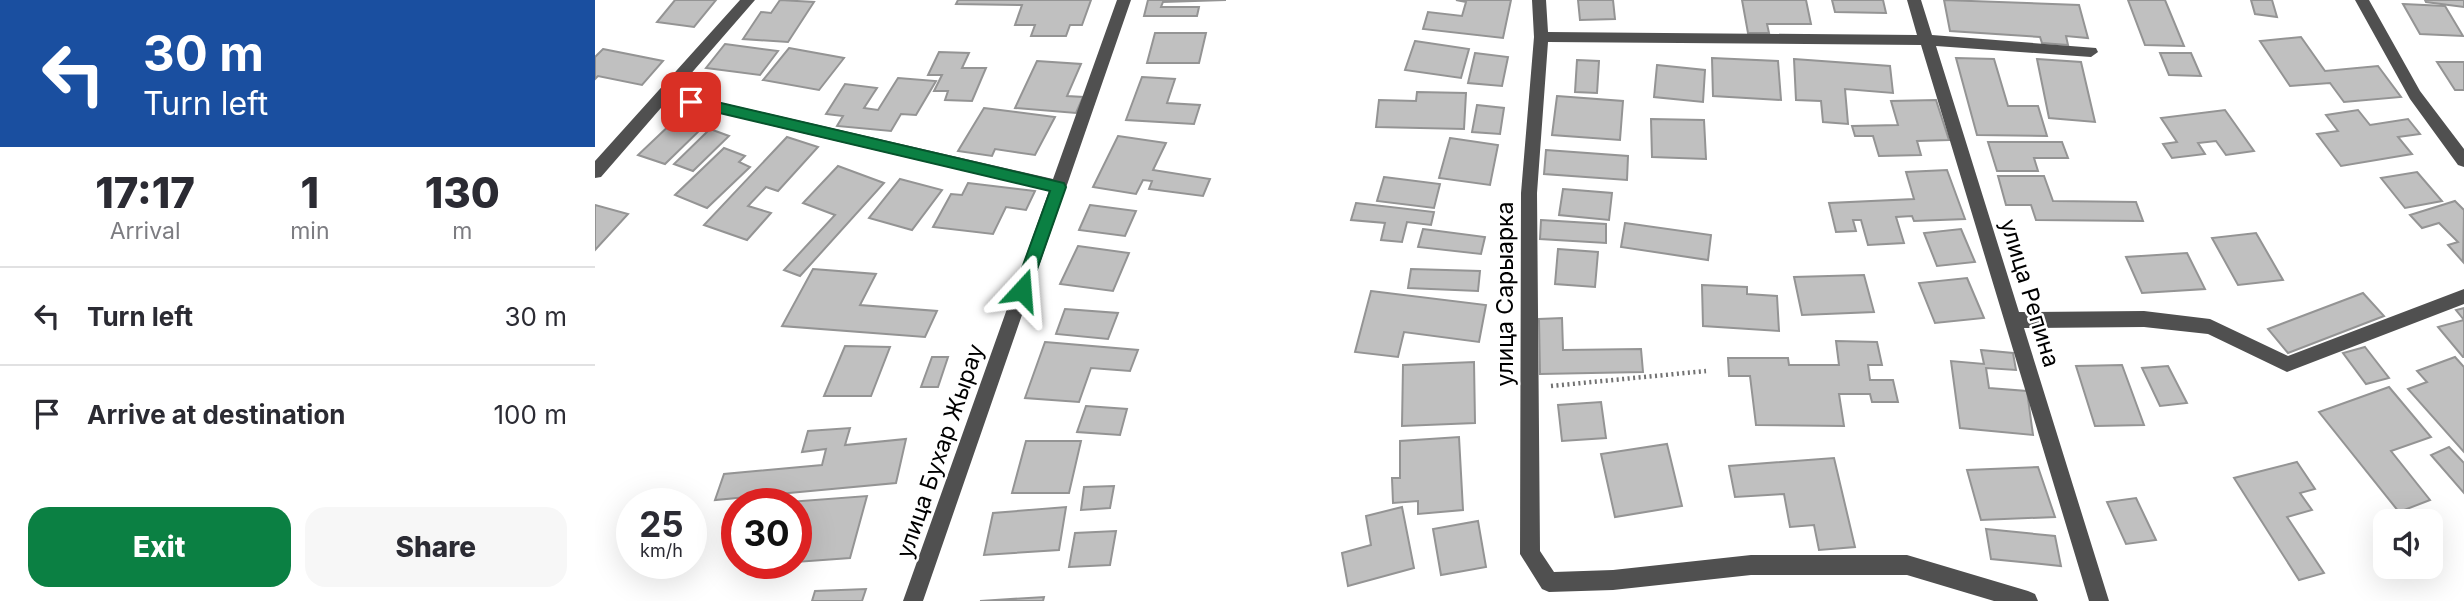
<!DOCTYPE html>
<html lang="en">
<head>
<meta charset="utf-8">
<style>
  :root { --surface:#fff; --page:#f7f7f7; --text:#2b2b33; --muted:#7c7c81; --line:#e1e1e2; --accent:#0b8043 }
  body { margin:0; font-family:Inter,sans-serif; background:var(--page); color:var(--text); height:100vh; display:flex; flex-direction:column; font-size:26px; white-space:nowrap }
  * { box-sizing:border-box; margin:0 }
  p { font-size:23px; color:var(--muted) }
  .icon { flex:none; width:38px; height:38px; fill:none; stroke:currentColor; stroke-width:2; stroke-linecap:round; stroke-linejoin:round }
  .map { position:relative; flex:1; overflow:hidden }
  .panel { display:flex; flex-direction:column; background:var(--surface); width:595px }
  .panel>* { flex:none }
  .hud { background:#1a4fa0; color:#fff; overflow:hidden }
  .fabs { position:absolute; left:1778px; top:509px; display:grid; gap:14px }
  .fabs a { display:grid; place-items:center; width:70px; height:70px; border-radius:14px; background:var(--surface); box-shadow:0 7px 28px #0002; font-size:35px }
  .speed { position:absolute; left:21px; top:488px; display:flex; gap:14px; font-size:35px; font-weight:700; text-align:center }
  .speed>* { display:grid; place-content:center; width:91px; height:91px; border-radius:50%; background:var(--surface); box-shadow:0 7px 28px #0002; line-height:1 }
  .speed small { font-size:18px; font-weight:400 }
  .speed .limit { border:10px solid #d22; background:#fff; color:#111 }
  .pin { position:absolute; display:grid; place-items:center; width:60px; height:60px; color:#fff; margin:-30px; border-radius:14px; box-shadow:0 4px 10px #0006 }
  .me { position:absolute; width:77px; margin:-38px; rotate:19deg; stroke-linejoin:round; filter:drop-shadow(0 0 5px #0008) }
  .turn { display:flex; align-items:center; gap:24px; height:147px; padding:0 28px; font-size:32px }
  .turn .icon { width:91px; height:91px; stroke-width:2.5 }
  .turn b { display:block; font-size:49px; line-height:60px }
  .eta { display:flex; justify-content:space-evenly; align-items:center; height:119px; text-align:center }
  .eta b { font-size:42px; font-weight:800; line-height:49px }
  .button { display:flex; gap:14px; margin-top:auto; padding:14px 28px }
  .button a { flex:1; height:80px; border-radius:21px; background:var(--accent); color:#fff; font-size:28px; font-weight:800; line-height:80px; text-align:center }
  .button a+a { background:var(--page); color:var(--text) }
  ul { padding:0; list-style:none }
  li { display:flex; align-items:center; gap:21px; height:98px; padding:0 28px; border-top:2px solid var(--line) }
  li div { flex:1 }
  li b { display:block; font-size:26px }
  li em { font-style:normal }
  main { display:flex; flex:1; min-height:0 }
  .map>svg:first-child { display:block }
  .building { fill:#c0c0c0; stroke:#949494; stroke-width:2 }
  .lines { fill:none; stroke-linecap:round; stroke-linejoin:round }
  .path { stroke:#727272; stroke-width:4.5; stroke-dasharray:2 3.5; stroke-linecap:butt }
  .minor { fill:#505050; fill-rule:evenodd }
  .route { fill:#0b8043; stroke:#07532c; stroke-width:2 }
  .labels { text-anchor:middle; stroke-width:5; stroke-linejoin:round; paint-order:stroke }
  .street-label { font-size:23px; fill:#000; stroke:#fff }
</style>
</head>
<body>
<main>
<section class="panel">
<div class="hud">
<div class="turn"><svg class="icon" aria-label="left" viewBox="0 0 24 24"><path d="M17 20v-9H6M10 6l-5 5 5 5"/></svg><div><b>30 m</b>Turn left</div></div>
</div>
<div class="eta">
<div><b>17:17</b><p>Arrival</p></div>
<div><b>1</b><p>min</p></div>
<div><b>130</b><p>m</p></div>
</div>
<ul>
<li><svg class="icon" aria-label="left" viewBox="0 0 24 24"><path d="M17 20v-9H6M10 6l-5 5 5 5"/></svg><div><b>Turn left</b></div><em>30 m</em></li>
<li><svg class="icon" aria-label="arrive" viewBox="0 0 24 24"><path d="M6 21V4h12l-3 4 3 4H6"/></svg><div><b>Arrive at destination</b></div><em>100 m</em></li>
</ul>
<div class="button"><a>Exit</a><a>Share</a></div>
</section>
<div class="map">
<svg width="1869" height="601" viewBox="0 0 1869 601">
  <rect width="100%" height="100%" fill="#fff"/>
  <g class="building">
    <polygon points="80,0 121,0 99,27 62,22"/>
    <polygon points="185,0 219,2 193,42 148,39 166,12 176,13"/>
    <polygon points="363,0 496,0 487,25 475,25 471,36 436,36 440,25 420,25 427,5 361,4"/>
    <polygon points="553,0 631,0 568,2 566,7 604,7 602,16 549,16"/>
    <polygon points="916,0 908,38 828,29 833,12 867,16 871,2 861,0"/>
    <polygon points="983,0 1018,0 1020,19 985,20"/>
    <polygon points="1147,0 1211,0 1216,24 1172,24 1174,33 1153,33"/>
    <polygon points="1237,0 1288,0 1291,13 1240,12"/>
    <polygon points="1349,0 1484,5 1493,38 1471,36 1473,45 1447,43 1445,37 1355,31"/>
    <polygon points="1533,0 1570,0 1589,46 1550,45"/>
    <polygon points="1656,0 1677,0 1682,17 1660,14"/>
    <polygon points="1830,0 1869,0 1869,7 1831,2"/>
    <polygon points="1808,4 1850,6 1868,36 1825,34"/>
    <polygon points="560,33 611,33 604,63 552,63"/>
    <polygon points="1706,37 1730,71 1783,66 1806,97 1749,102 1735,83 1695,86 1665,41"/>
    <polygon points="820,41 874,49 866,78 810,70"/>
    <polygon points="130,44 183,51 165,75 111,68"/>
    <polygon points="194,48 249,58 224,90 168,80"/>
    <polygon points="8,49 68,61 47,85 3,76 0,79 0,57"/>
    <polygon points="344,52 374,53 367,68 391,68 377,101 350,100 353,91 339,91 347,75 333,75"/>
    <polygon points="880,53 913,57 907,86 873,83"/>
    <polygon points="1565,53 1596,53 1606,76 1574,75"/>
    <polygon points="1117,58 1183,61 1186,100 1118,96"/>
    <polygon points="1361,58 1399,59 1413,106 1443,106 1452,136 1382,135"/>
    <polygon points="1199,59 1295,66 1298,93 1250,89 1253,124 1228,122 1226,101 1201,100"/>
    <polygon points="1442,59 1486,62 1500,122 1454,118"/>
    <polygon points="982,60 1004,61 1002,93 980,92"/>
    <polygon points="442,61 486,64 472,96 488,97 481,113 420,108"/>
    <polygon points="1842,62 1869,62 1869,90 1860,90"/>
    <polygon points="1062,65 1110,70 1108,102 1059,97"/>
    <polygon points="547,77 580,79 572,103 605,105 599,124 531,120"/>
    <polygon points="303,78 341,81 321,115 306,114 296,131 242,126 248,116 231,114 250,84 282,88 269,108 283,110"/>
    <polygon points="822,92 871,93 869,129 781,127 784,100 821,101"/>
    <polygon points="962,96 1028,101 1025,140 957,135"/>
    <polygon points="1341,100 1354,140 1322,141 1326,155 1284,156 1278,136 1260,136 1257,126 1303,125 1296,101"/>
    <polygon points="882,105 909,108 905,134 877,132"/>
    <polygon points="389,108 460,117 440,155 400,149 397,156 363,151"/>
    <polygon points="1630,110 1659,151 1631,155 1621,141 1603,143 1610,154 1577,158 1568,144 1582,142 1566,118"/>
    <polygon points="1763,110 1775,125 1813,119 1825,134 1803,137 1817,154 1746,166 1722,134 1743,131 1731,115"/>
    <polygon points="1056,119 1109,120 1111,159 1057,157"/>
    <polygon points="79,121 105,130 70,164 43,155"/>
    <polygon points="115,129 134,136 98,171 79,164"/>
    <polygon points="523,136 571,143 558,170 615,179 608,196 554,189 557,181 548,180 541,194 498,187"/>
    <polygon points="192,137 223,147 183,191 171,187 153,206 176,213 152,240 109,225"/>
    <polygon points="855,138 903,145 895,185 844,178"/>
    <polygon points="1393,142 1467,142 1473,158 1439,158 1443,171 1402,171"/>
    <polygon points="129,148 150,156 144,162 155,167 112,208 80,195"/>
    <polygon points="951,150 1033,156 1032,180 949,174"/>
    <polygon points="243,166 289,183 205,276 189,270 240,215 208,203"/>
    <polygon points="1352,170 1370,219 1319,221 1317,216 1301,217 1309,243 1273,245 1266,220 1258,220 1261,231 1241,232 1234,203 1319,199 1311,172"/>
    <polygon points="1822,172 1847,201 1810,208 1786,178"/>
    <polygon points="1403,176 1449,176 1458,201 1541,202 1548,221 1441,220 1436,205 1411,205"/>
    <polygon points="789,177 845,184 839,208 782,201"/>
    <polygon points="305,179 347,190 317,230 274,218"/>
    <polygon points="373,183 440,191 431,210 411,207 398,234 338,227 356,194 367,195"/>
    <polygon points="968,189 1017,193 1014,220 964,215"/>
    <polygon points="1860,201 1869,210 1868,262 1853,245 1863,242 1844,223 1827,228 1815,215"/>
    <polygon points="761,203 839,212 836,225 812,222 807,242 786,240 790,223 756,220"/>
    <polygon points="0,205 33,214 0,250"/>
    <polygon points="495,205 541,211 530,236 484,230"/>
    <polygon points="946,220 1011,224 1011,243 945,239"/>
    <polygon points="1030,223 1116,235 1113,260 1026,247"/>
    <polygon points="828,229 890,237 886,254 823,247"/>
    <polygon points="1366,229 1380,262 1342,266 1329,233"/>
    <polygon points="1661,233 1688,280 1643,285 1617,238"/>
    <polygon points="483,246 534,253 518,291 465,284"/>
    <polygon points="963,249 1003,252 1000,287 960,284"/>
    <polygon points="1592,253 1610,289 1547,293 1531,257"/>
    <polygon points="218,269 281,274 265,305 342,311 330,337 187,326"/>
    <polygon points="816,269 885,271 883,291 813,288"/>
    <polygon points="1269,275 1279,312 1207,315 1199,277"/>
    <polygon points="1372,278 1389,318 1340,323 1324,283"/>
    <polygon points="1107,285 1152,287 1152,294 1182,296 1184,331 1108,326"/>
    <polygon points="776,291 891,305 884,342 809,332 803,357 760,352"/>
    <polygon points="1768,293 1789,316 1693,353 1673,329"/>
    <polygon points="1869,308 1869,357 1868,357 1843,327 1869,320 1861,310"/>
    <polygon points="470,309 523,313 513,339 461,334"/>
    <polygon points="967,318 968,350 1046,349 1048,372 945,374 944,319"/>
    <polygon points="1241,341 1282,342 1287,365 1273,365 1275,380 1298,380 1303,402 1277,402 1275,394 1244,394 1249,426 1161,425 1155,376 1134,376 1133,358 1193,358 1194,365 1244,365"/>
    <polygon points="450,342 543,350 535,371 496,368 484,402 430,398"/>
    <polygon points="250,346 295,347 276,396 229,396"/>
    <polygon points="1770,347 1794,378 1771,384 1748,353"/>
    <polygon points="1386,350 1418,353 1421,370 1391,368 1394,388 1432,391 1438,435 1365,428 1356,361 1389,364"/>
    <polygon points="337,357 353,357 343,387 326,387"/>
    <polygon points="1860,357 1869,367 1869,452 1813,389 1832,382 1822,371"/>
    <polygon points="879,362 880,423 807,426 808,365"/>
    <polygon points="1527,365 1549,425 1500,426 1481,366"/>
    <polygon points="1573,366 1592,403 1565,406 1547,368"/>
    <polygon points="1794,387 1836,437 1796,451 1835,500 1804,512 1724,412"/>
    <polygon points="1006,402 1011,438 967,441 963,405"/>
    <polygon points="491,406 532,409 525,435 482,432"/>
    <polygon points="255,428 250,445 311,439 301,483 120,500 129,474 227,465 231,449 207,452 213,431"/>
    <polygon points="864,437 868,510 823,514 823,501 798,503 797,478 805,478 805,441"/>
    <polygon points="431,441 486,441 474,493 417,493"/>
    <polygon points="1072,444 1087,506 1020,517 1006,454"/>
    <polygon points="1854,447 1869,463 1869,493 1836,455"/>
    <polygon points="1239,458 1260,547 1224,550 1219,525 1195,527 1189,494 1140,497 1134,466"/>
    <polygon points="1702,462 1720,489 1705,493 1717,510 1692,517 1729,573 1704,580 1639,478"/>
    <polygon points="1443,467 1460,517 1386,520 1372,470"/>
    <polygon points="519,486 515,508 486,510 489,487"/>
    <polygon points="272,496 255,558 201,562 201,537 205,525 201,525 201,504 167,504"/>
    <polygon points="1541,498 1561,540 1531,544 1512,502"/>
    <polygon points="471,507 464,550 389,555 398,513"/>
    <polygon points="807,507 819,568 753,586 747,553 776,545 771,516"/>
    <polygon points="883,521 891,567 846,575 838,529"/>
    <polygon points="1391,529 1460,536 1466,566 1396,559"/>
    <polygon points="521,531 515,565 474,567 480,533"/>
    <polygon points="271,589 267,601 217,601 220,591"/>
    <polygon points="449,597 448,601 385,601"/>
  </g>
  <g class="lines">
    <polyline class="path" points="956,386 1111,371"/>
    <g class="minor">
      <polygon points="145,0 160,0 80,92 458,179 522,0 536,0 328,601 308,601 454,191 72,101 6,177 0,178 0,161"/>
      <polygon points="937,0 951,0 953,32 1322,35 1312,0 1326,0 1337,35 1501,48 1503,52 1496,57 1341,46 1424,312 1549,311 1615,319 1693,356 1869,289 1869,304 1692,372 1613,334 1549,327 1429,328 1514,601 1494,601 1326,45 953,42 942,193 945,551 959,572 1018,570 1156,555 1312,555 1433,591 1440,594 1443,601 1399,601 1312,575 1156,575 1018,590 954,592 947,589 925,554 926,193 939,37"/>
      <polygon points="1760,0 1774,0 1825,91 1869,149 1869,167 1863,165 1815,99"/>
    </g>
  </g>
  <polygon class="route" points="96,96 469,183 471,187 433,295 427,297 419,290 455,191 91,105 89,102"/>
  <g class="labels">
    <g class="street-label">
      <text transform="translate(1435 293) rotate(73)" y="8">улица Репина</text>
      <text transform="translate(910 294) rotate(-90)" y="8">улица Сарыарка</text>
      <text transform="translate(345 451) rotate(-71)" y="8">улица Бухар Жырау</text>
    </g>
  </g>
</svg>
<div class="fabs">
<a><svg class="icon" aria-label="sound" viewBox="0 0 24 24"><path d="M4 9h4l5-4v14l-5-4H4zM17 9q2 3 0 6"/></svg></a>
</div>
<div class="speed"><div>25<small>km/h</small></div><div class="limit">30</div></div>
<div class="pin" style="left:96px;top:102px;background:#d93025"><svg class="icon" aria-label="arrive" viewBox="0 0 24 24"><path d="M6 21V4h12l-3 4 3 4H6"/></svg></div>
<svg class="me" style="left:427px;top:290px" viewBox="-20 -20 40 40"><path d="M0-17L14 15 0 8-14 15z" fill="#0b8043" stroke="#fff" stroke-width="4"/></svg>
</div>
</main>
</body>
</html>
